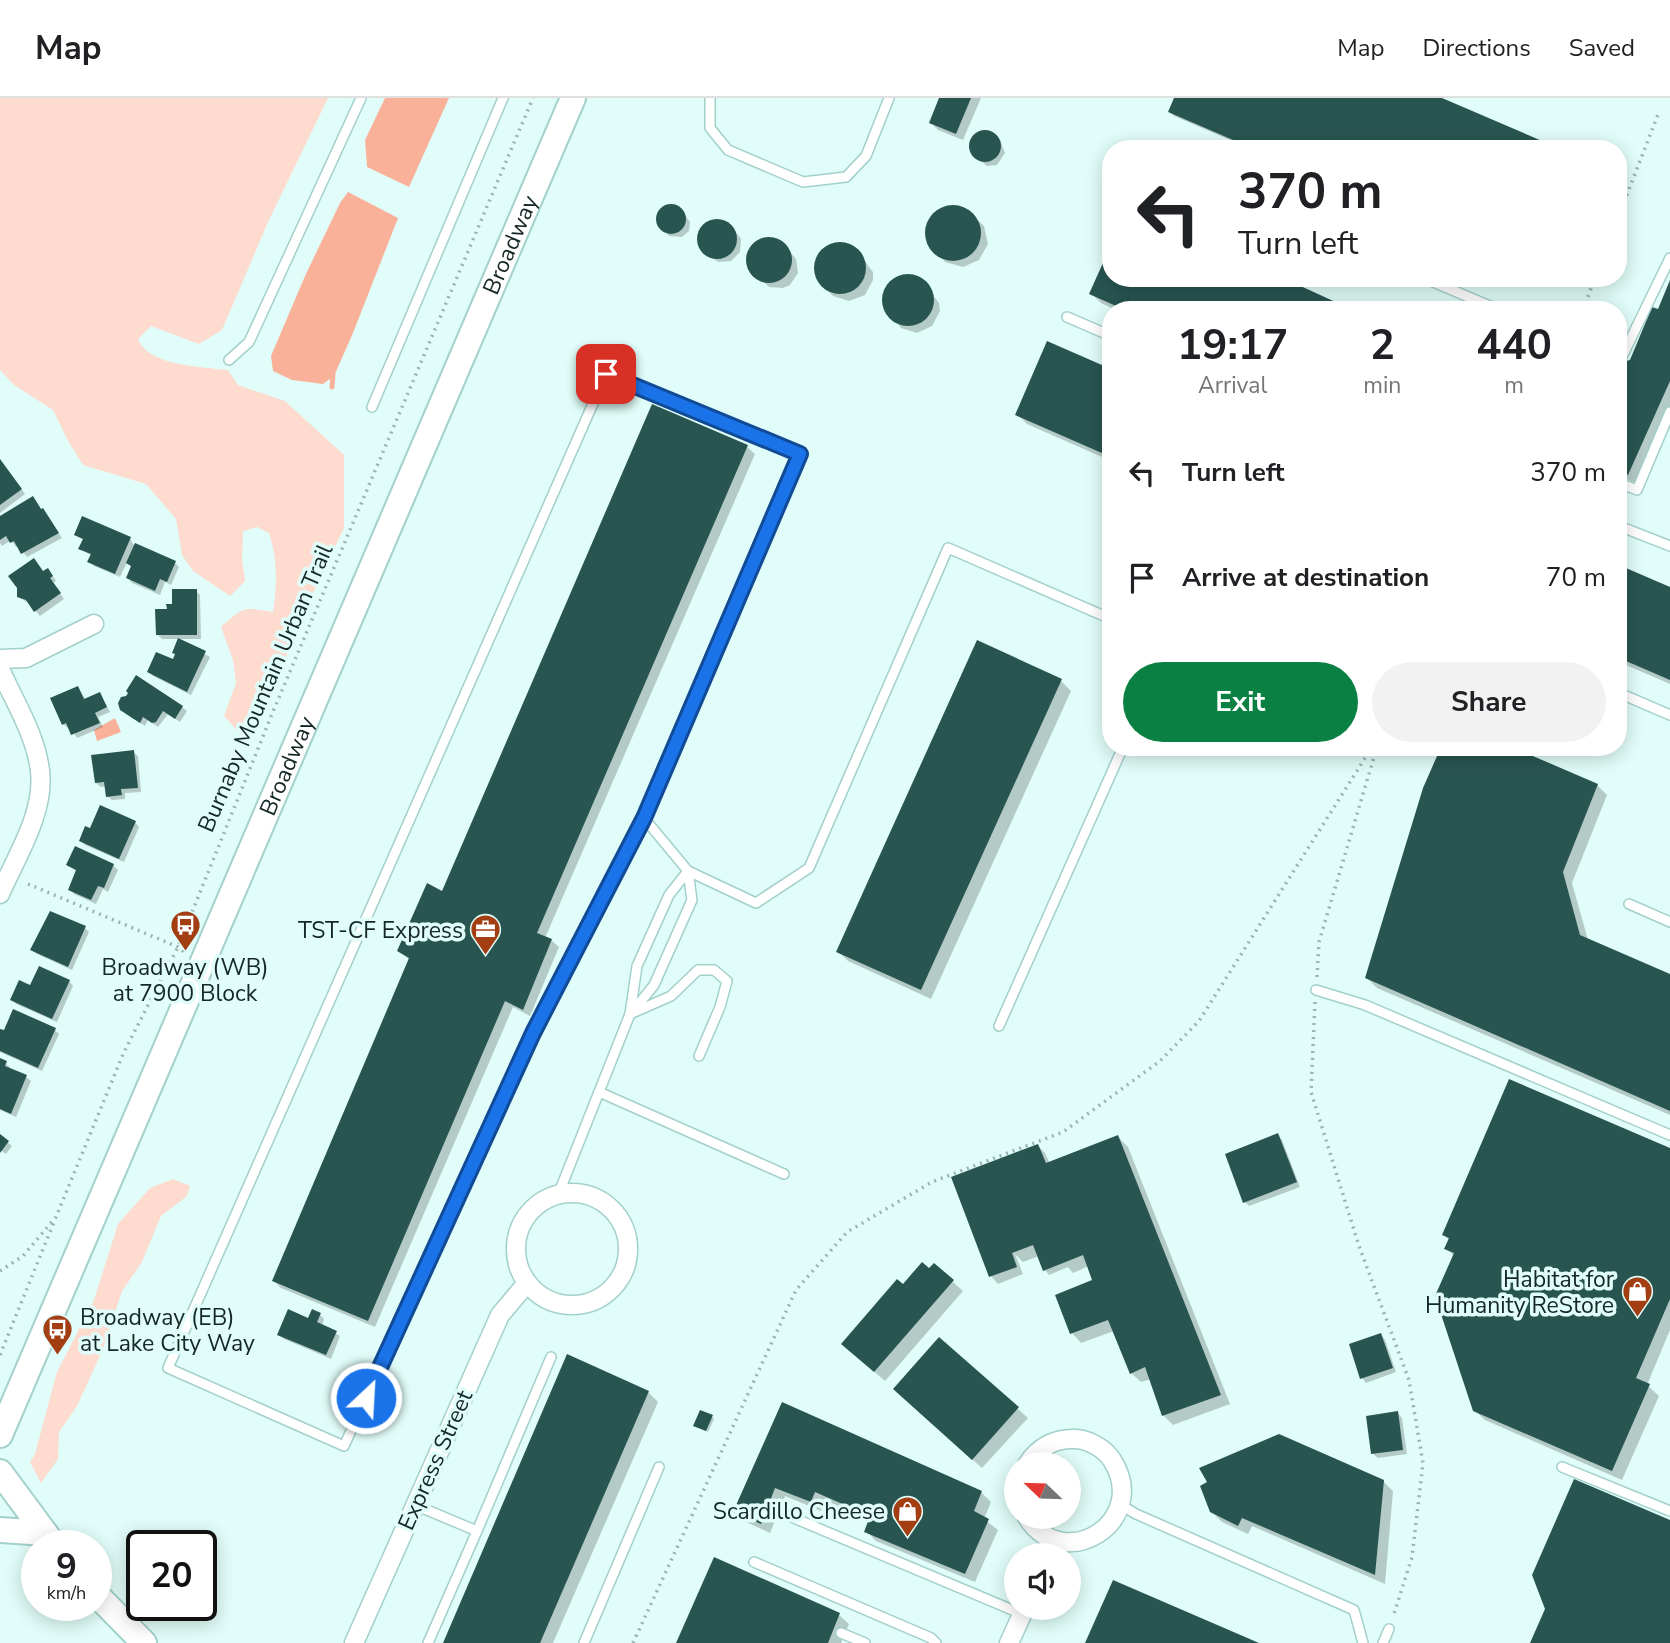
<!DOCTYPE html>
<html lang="en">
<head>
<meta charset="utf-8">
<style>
  :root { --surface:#fff; --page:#f2f2f2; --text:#202124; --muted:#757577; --line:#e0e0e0; --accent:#0b8043 }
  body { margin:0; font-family:"Nunito Sans",sans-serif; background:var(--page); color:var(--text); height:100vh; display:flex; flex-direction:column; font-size:26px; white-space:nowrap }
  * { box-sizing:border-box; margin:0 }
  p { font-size:23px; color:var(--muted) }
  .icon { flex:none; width:38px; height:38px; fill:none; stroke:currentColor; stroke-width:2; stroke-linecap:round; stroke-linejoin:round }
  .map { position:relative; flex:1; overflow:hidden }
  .panel { position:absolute; left:1102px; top:203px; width:525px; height:455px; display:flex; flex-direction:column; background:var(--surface); border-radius:28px; box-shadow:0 4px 18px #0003 }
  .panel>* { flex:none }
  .hud { position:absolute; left:1102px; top:42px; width:525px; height:147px; border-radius:28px; box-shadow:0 4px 18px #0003; background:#fff; color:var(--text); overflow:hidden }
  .needle { width:46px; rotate:293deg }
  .buttons { position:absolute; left:1004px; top:1354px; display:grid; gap:14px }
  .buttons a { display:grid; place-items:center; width:77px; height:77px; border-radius:50%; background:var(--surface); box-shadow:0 4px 18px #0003; font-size:35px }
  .speed { position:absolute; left:21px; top:1432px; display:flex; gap:14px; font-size:35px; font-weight:700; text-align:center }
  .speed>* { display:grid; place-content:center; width:91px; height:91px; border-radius:50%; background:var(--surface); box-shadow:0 4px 18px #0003; line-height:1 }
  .speed small { font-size:18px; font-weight:400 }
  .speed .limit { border:4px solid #111; border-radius:10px; background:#fff; color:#111 }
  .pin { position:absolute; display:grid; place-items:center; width:60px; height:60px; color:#fff; margin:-30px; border-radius:14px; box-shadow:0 4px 10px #0006 }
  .me { position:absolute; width:77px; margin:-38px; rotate:25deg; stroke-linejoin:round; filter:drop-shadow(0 0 5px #0008) }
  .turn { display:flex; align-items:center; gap:24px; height:147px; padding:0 21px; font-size:32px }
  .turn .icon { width:91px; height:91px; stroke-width:2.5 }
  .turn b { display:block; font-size:49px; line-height:60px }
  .eta { display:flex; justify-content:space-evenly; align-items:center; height:119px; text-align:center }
  .eta b { font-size:42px; font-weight:700; line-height:49px }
  .primary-button { display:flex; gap:14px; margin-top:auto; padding:14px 21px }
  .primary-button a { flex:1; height:80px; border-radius:42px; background:var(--accent); color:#fff; font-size:28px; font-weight:700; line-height:80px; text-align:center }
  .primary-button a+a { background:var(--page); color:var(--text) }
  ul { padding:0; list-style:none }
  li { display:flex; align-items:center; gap:21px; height:105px; padding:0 21px }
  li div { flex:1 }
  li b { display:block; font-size:26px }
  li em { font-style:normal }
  header { display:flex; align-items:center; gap:42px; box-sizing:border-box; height:98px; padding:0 35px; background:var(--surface); border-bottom:2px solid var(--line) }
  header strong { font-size:33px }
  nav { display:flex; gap:38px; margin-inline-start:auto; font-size:24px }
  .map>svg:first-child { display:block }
  .green { fill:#fedbcf }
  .water { fill:#f9b299 }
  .shadow { fill:#0003 }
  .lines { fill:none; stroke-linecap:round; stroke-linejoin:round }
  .stream { stroke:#f9b299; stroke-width:5 }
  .building { fill:#295551 }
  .lane-casing { stroke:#a2d0cb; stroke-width:12 }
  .street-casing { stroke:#a2d0cb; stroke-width:21 }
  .secondary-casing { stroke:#a2d0cb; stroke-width:28 }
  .path { stroke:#9bb3b0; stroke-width:3.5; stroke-dasharray:2 5; stroke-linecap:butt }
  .lane { stroke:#fff; stroke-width:9 }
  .street { stroke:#fff; stroke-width:18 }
  .secondary { stroke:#fff; stroke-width:24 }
  .route-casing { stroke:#114b97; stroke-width:18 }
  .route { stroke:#1a73e8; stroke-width:12 }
  .labels { text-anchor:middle; stroke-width:7; stroke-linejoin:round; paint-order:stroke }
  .street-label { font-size:23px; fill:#152726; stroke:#e1fdf9 }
  .poi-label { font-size:23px; fill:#152726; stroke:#e1fdf9; text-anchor:end }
</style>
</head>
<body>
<header>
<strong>Map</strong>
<nav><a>Map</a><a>Directions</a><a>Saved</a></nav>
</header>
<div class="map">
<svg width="1670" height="1545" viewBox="0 0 1670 1545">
  <rect width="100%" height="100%" fill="#e1fdf9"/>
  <g class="green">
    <path d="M0,0H328L269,122L222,232L199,246L151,228L138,241C148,268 203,269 228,272L238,287L285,303L344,357V430L309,504L255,635L242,638L224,618L236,585L233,562L221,529C245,508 242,509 273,514C277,487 278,462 269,435L257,429L243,433L242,461L245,483L230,498L193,473L182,457L176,421L146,386L83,367L68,343L53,312L14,287L0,272Z"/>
    <polygon points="173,1081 190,1088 187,1098 161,1118 142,1164 122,1193 103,1251 77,1308 59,1334 58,1361 41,1385 30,1364 35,1356 57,1274 94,1202 118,1126 150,1090"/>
  </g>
  <g class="water">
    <polygon points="385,0 449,0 409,89 367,69 365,42"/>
    <polygon points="348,94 398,120 353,235 334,278 323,286 292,282 273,273 271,258 305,178 340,105"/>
    <polygon points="115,620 121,634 97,643 94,632"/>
  </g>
  <g class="shadow">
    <polygon points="939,0 981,0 963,42 938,32 931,25"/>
    <polygon points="1175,0 1437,0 1541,44 1547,51 1251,51 1174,18 1170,14"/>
    <polygon points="987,34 1000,42 1005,55 997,67 987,68 974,57 971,47 978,35"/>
    <polygon points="670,107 680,110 690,124 689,133 682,139 669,138 658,124 659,115"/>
    <polygon points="952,108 969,114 984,128 988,146 979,162 963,169 945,164 927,140 927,132 935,115"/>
    <polygon points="722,123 733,130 741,141 740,154 731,163 718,164 702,152 698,139 700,133 709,124"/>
    <polygon points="771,141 784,147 796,161 798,175 790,187 783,190 769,189 750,171 749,156 757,145"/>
    <polygon points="840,145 856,151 873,174 873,182 865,197 849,203 833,198 825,190 819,183 816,166 824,151"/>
    <polygon points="1111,151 1111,180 1349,212 1116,212 1101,205 1091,195"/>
    <polygon points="906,178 922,183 939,205 940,213 932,228 917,235 901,230 884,208 884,200 891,185"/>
    <polygon points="1670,187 1670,314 1638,386 1619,378 1619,284 1628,265 1631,264 1659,214"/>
    <polygon points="1048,245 1111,273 1111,363 1027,326 1017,316"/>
    <polygon points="653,308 747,349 755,356 545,840 551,842 559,849 530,918 513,909 375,1229 281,1190 274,1183 410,862 399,853 443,796"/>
    <polygon points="0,362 25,396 0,415"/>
    <polygon points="43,412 62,440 27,459 18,448 16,449 11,442 2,448 0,445 0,420"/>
    <polygon points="76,436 130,441 134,447 175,465 179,469 171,487 165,484 160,497 132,485 128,480 133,470 127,464 120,479 94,468 90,463 92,458 81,451 84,442"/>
    <polygon points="1619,469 1670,491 1670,586 1619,564"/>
    <polygon points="44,475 52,477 56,483 53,485 64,501 40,518 30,506 20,500"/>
    <polygon points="196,493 200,497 201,541 162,541 157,536 169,513"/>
    <polygon points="179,542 210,559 191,597 153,578 149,574 173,564"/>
    <polygon points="1061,583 1071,593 931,901 848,863 838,853"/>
    <polygon points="78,590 86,602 100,596 110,614 98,619 103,629 77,640 70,629 68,630 63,626"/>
    <polygon points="182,609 187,613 180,624 168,616 158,629 148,622 145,628 126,616"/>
    <polygon points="133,654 138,658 141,694 125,695 125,701 112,702 107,698 106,688 101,689 96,685"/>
    <polygon points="1597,687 1607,697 1572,785 1588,842 1670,878 1670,1017 1377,890 1367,880"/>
    <polygon points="135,724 139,729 124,764 85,747 81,743 91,732"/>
    <polygon points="68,767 113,767 118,772 108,794 103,791 96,806 74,796 70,791 78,774"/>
    <polygon points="85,830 89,834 72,872 37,856 32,852"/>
    <polygon points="69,883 73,888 57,924 16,906 12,902 31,890"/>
    <polygon points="0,932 55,932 59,936 42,973 0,954"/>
    <polygon points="0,962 10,969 9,971 26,979 31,983 16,1019 0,1012"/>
    <polygon points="1278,1037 1282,1042 1300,1089 1249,1108 1245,1104"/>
    <polygon points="0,1038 12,1048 6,1056 0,1052"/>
    <polygon points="1118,1039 1128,1049 1230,1306 1173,1327 1163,1317 1151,1281 1141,1284 1131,1275 1114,1233 1081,1245 1072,1235 1095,1183 1089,1168 1073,1175 1068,1169 1049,1177 1045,1172 1039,1158 1023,1164 1015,1156 1023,1176 998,1186 991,1178 953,1080 1038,1048 1045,1055 1050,1066"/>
    <polygon points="1670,1052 1670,1232 1647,1287 1659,1298 1622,1382 1485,1322 1474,1312 1454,1158 1446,1150 1450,1143 1444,1137"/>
    <polygon points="934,1167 963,1193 885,1283 853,1255 903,1188 929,1173"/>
    <polygon points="320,1217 324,1221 322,1228 340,1238 331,1261 284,1241 279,1236"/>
    <polygon points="1381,1237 1385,1242 1396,1274 1366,1285 1362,1280"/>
    <polygon points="939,1241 1028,1320 982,1370 905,1301"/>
    <polygon points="648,1294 658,1304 553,1545 445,1545"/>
    <polygon points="783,1306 981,1394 991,1404 984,1421 998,1432 975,1484 876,1443 866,1433 870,1423 825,1403 821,1413 785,1398 770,1435 744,1423 735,1414"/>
    <polygon points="1398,1315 1402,1320 1407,1356 1378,1360 1373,1356"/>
    <polygon points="712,1319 714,1321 708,1334 697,1329"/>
    <polygon points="1383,1383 1393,1393 1385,1486 1252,1428 1248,1436 1222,1424 1211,1413"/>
    <polygon points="839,1517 849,1526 841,1545 678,1545"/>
  </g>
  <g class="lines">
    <polyline class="stream" points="332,289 333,275"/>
  </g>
  <g class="building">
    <polygon points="939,0 971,0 956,36 929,25"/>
    <polygon points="1174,0 1442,0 1542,43 1541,46 1551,51 1254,51 1168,14"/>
    <circle cx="985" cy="48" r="16"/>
    <circle cx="671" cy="121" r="15"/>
    <circle cx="953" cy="135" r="28"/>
    <circle cx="717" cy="141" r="20"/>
    <circle cx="769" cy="162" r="23"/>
    <circle cx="840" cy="170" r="26"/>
    <polygon points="1111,147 1111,180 1283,180 1353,212 1125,212 1089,196"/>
    <circle cx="908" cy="202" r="26"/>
    <polygon points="1670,182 1670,283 1628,377 1619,373 1619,280 1626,263 1630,262 1652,209 1658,211"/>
    <polygon points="1047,243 1111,271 1111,359 1015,317"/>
    <polygon points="652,306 748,347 537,835 552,841 523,912 505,903 368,1223 272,1183 409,860 397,853 427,785 442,793"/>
    <polygon points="0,361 22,391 0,407"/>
    <polygon points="33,398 41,411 43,410 59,435 21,456 14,443 10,445 6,438 0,442 0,418"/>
    <polygon points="82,418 131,439 115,476 87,464 91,456 78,451 83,441 74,437"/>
    <polygon points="135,445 176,463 167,484 160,481 155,493 126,480 131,468 126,465"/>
    <polygon points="34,460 43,473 48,470 53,478 50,480 61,495 34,514 26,502 17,499 17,490 8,478"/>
    <polygon points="1619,467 1670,489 1670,582 1619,560"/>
    <polygon points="172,491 197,491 197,537 156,537 155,511 167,511 166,506 172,506"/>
    <polygon points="178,540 206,553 187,594 147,574 156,554 173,561 175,556 172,555"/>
    <polygon points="977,542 1062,581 921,892 836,854"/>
    <polygon points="136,577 183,608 175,621 163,613 156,624 152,625 143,619 140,625 120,612 118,605 121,599 126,598 128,595 126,593"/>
    <polygon points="78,588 84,601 100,594 107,609 95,615 100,625 71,637 66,625 62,627 50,600"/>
    <polygon points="1441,649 1512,649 1598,686 1563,774 1580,837 1670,876 1670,1013 1365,880 1423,690"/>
    <polygon points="134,652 138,690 121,691 122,697 106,699 104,684 95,685 91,657"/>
    <polygon points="100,707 136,723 119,761 79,743 85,728 90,730"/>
    <polygon points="75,748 114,766 104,790 98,788 91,802 68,792 76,772 66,767"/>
    <polygon points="50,813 86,828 68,869 30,852"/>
    <polygon points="39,868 70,882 52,921 10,902 19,882 30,887"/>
    <polygon points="13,911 56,930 38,970 0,953 0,931 4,932"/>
    <polygon points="0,960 7,963 5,968 27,977 11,1016 0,1011"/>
    <polygon points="1509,981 1670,1050 1670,1201 1636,1280 1650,1286 1612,1373 1473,1313 1435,1198 1454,1155 1444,1151 1449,1140 1442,1137"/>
    <polygon points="1278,1035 1297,1084 1243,1105 1225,1056"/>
    <polygon points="0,1036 9,1043 0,1055"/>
    <polygon points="1118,1037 1221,1297 1162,1318 1145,1269 1130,1276 1108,1222 1070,1236 1055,1197 1092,1182 1083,1157 1043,1173 1033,1147 1012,1155 1017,1169 989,1179 951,1079 1038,1046 1046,1065"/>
    <polygon points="922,1164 929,1170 934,1165 954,1182 874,1274 841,1246 897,1181 903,1186"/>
    <polygon points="288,1211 308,1220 312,1211 321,1215 317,1224 337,1233 326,1257 277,1237"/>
    <polygon points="1381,1235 1393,1270 1360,1281 1349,1246"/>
    <polygon points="939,1239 1019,1309 972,1362 893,1291"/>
    <polygon points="567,1256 649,1293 540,1545 443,1545"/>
    <polygon points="782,1304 982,1393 974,1413 989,1421 965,1476 864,1434 870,1418 815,1394 811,1404 775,1390 761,1426 733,1414"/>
    <polygon points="700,1312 713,1317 706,1333 693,1328"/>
    <polygon points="1398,1313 1403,1352 1371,1356 1366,1318"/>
    <polygon points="1279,1336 1384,1382 1375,1477 1242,1420 1238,1428 1210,1414 1200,1388 1207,1384 1199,1370"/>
    <polygon points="1574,1381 1670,1422 1670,1545 1530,1545 1545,1511 1532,1477"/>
    <polygon points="714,1459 840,1515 828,1545 676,1545"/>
    <polygon points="1113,1482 1259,1545 1085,1545"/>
  </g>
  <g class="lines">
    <defs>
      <g id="lane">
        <polyline points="710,0 710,30 728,52 803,84 846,79 866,58 889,0"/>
        <polyline points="1424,180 1499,212"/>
        <polyline points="1067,219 1111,238"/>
        <polyline points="229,262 249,244 361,0"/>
        <polyline points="1619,265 1670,160"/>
        <polyline points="372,309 503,0"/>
        <polyline points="1619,385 1637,392 1670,314"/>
        <polyline points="1619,428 1670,448"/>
        <polyline points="1619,595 1670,617"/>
        <polyline points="644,720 533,935 344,1348 168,1270 606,276 799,356 644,720 688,773 756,805 809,770 948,450 1111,521"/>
        <polyline points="1629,806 1670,824"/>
        <polyline points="1316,892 1365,907 1670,1037"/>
        <polyline points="633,913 654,887 692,802 688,773"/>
        <polyline points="630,916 671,898 698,872 714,872 727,883 720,909 699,958"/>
        <polyline points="999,928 1123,649"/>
        <polyline points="599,994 784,1076"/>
        <polyline points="558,1097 630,916 637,868 669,797 688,773"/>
        <polyline points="1562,1369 1670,1413"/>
        <polyline points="415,1407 477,1433 551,1259"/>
        <polyline points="1121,1407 1136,1416 1354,1512 1363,1545"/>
        <polyline points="770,1410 1022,1516"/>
        <polyline points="754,1464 931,1540 936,1545"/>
        <polyline points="841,1535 865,1545"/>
        <polyline points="428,1545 477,1433"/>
        <polyline points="584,1545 659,1369"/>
        <polyline points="1383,1545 1389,1531"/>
      </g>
      <g id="street">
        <polyline points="0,561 26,560 94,526"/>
        <path d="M0,571C14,603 36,637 40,673C45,715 16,759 0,796"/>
        <circle cx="572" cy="1151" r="56"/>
        <path d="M1027,1367C1038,1349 1055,1340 1076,1341C1090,1342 1105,1351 1112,1362C1151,1423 1064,1478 1027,1419"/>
        <polyline points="354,1545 500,1217 527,1185"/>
        <polyline points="1009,1545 1025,1510"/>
      </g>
      <g id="secondary">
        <path id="s1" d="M0,1337L573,0"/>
        <polyline points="0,1374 54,1447"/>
        <polyline points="0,1432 45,1435"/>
        <polyline points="96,1496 144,1545"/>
      </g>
    </defs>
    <use href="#lane" class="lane-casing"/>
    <use href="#street" class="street-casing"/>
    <use href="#secondary" class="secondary-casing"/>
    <g class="path">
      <polyline points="1619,117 1659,14"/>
      <polyline points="1583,212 1595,180"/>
      <polyline points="28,786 178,849 184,854"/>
      <polyline points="1317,879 1319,844 1377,649"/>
      <polyline points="1315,904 1311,994 1359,1148 1409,1282 1423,1365 1412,1459 1393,1519"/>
      <polyline points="0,1173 23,1158 56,1119 124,954 178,849 272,616 533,0"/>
      <polyline points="0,1257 54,1124"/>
      <polyline points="633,1545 796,1192 847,1134 932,1084 1063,1034 1160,963 1199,923 1372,649"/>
    </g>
    <use href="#lane" class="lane"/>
    <use href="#street" class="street"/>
    <use href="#secondary" class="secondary"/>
  </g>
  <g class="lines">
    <defs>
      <polyline id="route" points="366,1300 533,935 644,720 800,356 606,276"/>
    </defs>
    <use href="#route" class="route-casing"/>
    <use href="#route" class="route"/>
  </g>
  <defs>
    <symbol id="bus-pin" viewBox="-11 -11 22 30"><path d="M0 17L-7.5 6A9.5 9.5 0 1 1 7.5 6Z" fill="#a33e13" stroke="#e1fdf9"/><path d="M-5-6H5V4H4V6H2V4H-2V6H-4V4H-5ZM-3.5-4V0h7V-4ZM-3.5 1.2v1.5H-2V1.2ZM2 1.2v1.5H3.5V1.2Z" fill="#fff"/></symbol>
    <symbol id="office-pin" viewBox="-11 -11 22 30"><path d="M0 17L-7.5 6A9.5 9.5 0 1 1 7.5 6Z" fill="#a33e13" stroke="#e1fdf9"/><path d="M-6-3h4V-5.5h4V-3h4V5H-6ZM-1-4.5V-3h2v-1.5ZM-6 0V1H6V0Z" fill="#fff"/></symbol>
    <symbol id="shop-pin" viewBox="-11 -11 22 30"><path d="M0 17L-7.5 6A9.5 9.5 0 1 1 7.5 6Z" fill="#a33e13" stroke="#e1fdf9"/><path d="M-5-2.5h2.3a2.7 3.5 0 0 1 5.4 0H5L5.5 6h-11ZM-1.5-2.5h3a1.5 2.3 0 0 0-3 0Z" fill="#fff"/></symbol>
  </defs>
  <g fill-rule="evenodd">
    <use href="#bus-pin" x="168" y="810" width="35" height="47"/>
    <use href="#office-pin" x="468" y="814" width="35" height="47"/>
    <use href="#shop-pin" x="1620" y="1176" width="35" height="47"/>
    <use href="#bus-pin" x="40" y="1214" width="35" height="47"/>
    <use href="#shop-pin" x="890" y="1396" width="35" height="47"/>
  </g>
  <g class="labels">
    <g class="street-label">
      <text dy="8" stroke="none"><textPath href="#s1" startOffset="1295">Broadway</textPath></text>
      <text transform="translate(265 590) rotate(-67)" y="8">Burnaby Mountain Urban Trail</text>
      <text dy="8" stroke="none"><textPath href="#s1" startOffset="728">Broadway</textPath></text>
      <text transform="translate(435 1362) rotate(-66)" y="8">Express Street</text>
    </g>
    <g class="poi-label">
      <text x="463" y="840">TST-CF Express</text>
      <text x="185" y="877" text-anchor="middle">Broadway (WB)<tspan x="185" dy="26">at 7900 Block</tspan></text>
      <text x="1614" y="1189">Habitat for<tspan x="1614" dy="26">Humanity ReStore</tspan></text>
      <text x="80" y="1227" text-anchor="start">Broadway (EB)<tspan x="80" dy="26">at Lake City Way</tspan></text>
      <text x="885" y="1421">Scardillo Cheese</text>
    </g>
  </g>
</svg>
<div class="buttons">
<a><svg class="needle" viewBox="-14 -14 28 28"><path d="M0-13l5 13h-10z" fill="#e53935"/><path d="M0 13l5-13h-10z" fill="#757577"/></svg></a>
<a><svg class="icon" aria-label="sound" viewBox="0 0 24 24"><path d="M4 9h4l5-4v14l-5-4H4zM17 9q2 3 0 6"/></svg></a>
</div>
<div class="speed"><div>9<small>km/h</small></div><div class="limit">20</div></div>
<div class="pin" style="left:606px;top:276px;background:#d93025"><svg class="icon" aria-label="arrive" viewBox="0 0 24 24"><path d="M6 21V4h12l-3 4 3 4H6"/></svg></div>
<svg class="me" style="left:366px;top:1300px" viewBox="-20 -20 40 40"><circle r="17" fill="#1a73e8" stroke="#fff" stroke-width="3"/><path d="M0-11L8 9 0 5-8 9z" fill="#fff"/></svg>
<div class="hud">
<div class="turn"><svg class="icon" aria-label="left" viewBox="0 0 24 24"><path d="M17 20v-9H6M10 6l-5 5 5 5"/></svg><div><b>370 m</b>Turn left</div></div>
</div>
<section class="panel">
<div class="eta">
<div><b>19:17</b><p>Arrival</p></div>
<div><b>2</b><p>min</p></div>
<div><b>440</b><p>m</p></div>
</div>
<ul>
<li><svg class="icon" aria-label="left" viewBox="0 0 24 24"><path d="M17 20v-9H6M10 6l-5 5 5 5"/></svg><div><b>Turn left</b></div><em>370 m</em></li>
<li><svg class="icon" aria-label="arrive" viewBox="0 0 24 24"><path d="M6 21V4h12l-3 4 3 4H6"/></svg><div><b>Arrive at destination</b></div><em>70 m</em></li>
</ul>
<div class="primary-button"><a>Exit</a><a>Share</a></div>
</section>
</div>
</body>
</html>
